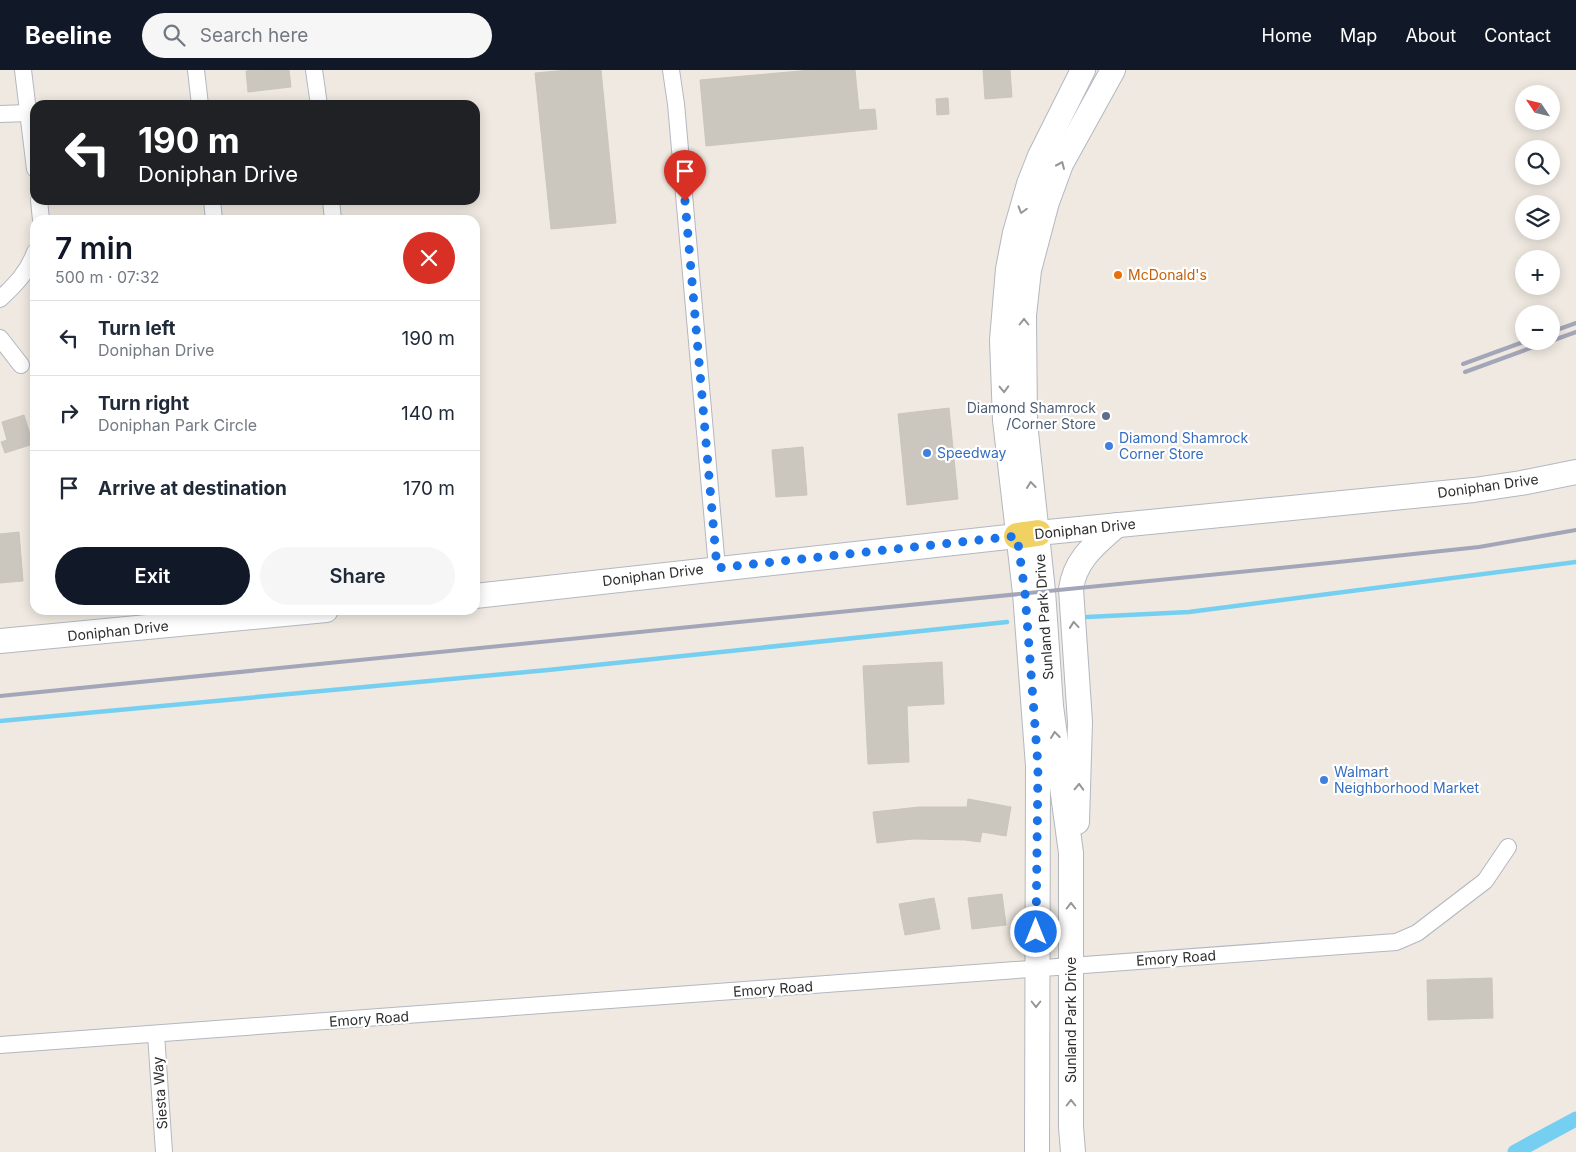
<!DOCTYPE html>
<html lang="en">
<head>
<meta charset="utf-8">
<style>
  :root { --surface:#fff; --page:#f6f6f7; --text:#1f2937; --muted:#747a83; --line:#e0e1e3; --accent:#111827 }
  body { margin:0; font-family:Inter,sans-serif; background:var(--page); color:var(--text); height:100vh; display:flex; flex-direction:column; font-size:19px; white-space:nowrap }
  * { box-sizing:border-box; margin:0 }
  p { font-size:16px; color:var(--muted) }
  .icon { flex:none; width:28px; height:28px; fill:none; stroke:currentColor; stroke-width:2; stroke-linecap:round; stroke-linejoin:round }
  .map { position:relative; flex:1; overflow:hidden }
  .drawer { position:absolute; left:30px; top:145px; width:450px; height:400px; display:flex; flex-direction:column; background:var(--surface); border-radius:15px; box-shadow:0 2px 12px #0003 }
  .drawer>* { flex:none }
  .top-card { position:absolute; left:30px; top:30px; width:450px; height:105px; border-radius:15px; box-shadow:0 2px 12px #0003; background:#202124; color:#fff; overflow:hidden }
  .needle { width:32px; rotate:305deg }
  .fabs { position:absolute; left:1515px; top:15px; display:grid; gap:10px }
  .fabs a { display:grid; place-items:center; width:45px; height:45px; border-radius:50%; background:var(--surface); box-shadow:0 2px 12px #0003; font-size:25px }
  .pin { position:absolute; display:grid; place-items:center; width:42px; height:42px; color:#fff; margin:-51px -21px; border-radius:50% 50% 50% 0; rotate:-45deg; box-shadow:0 0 5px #0007 }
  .pin .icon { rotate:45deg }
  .me { position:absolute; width:55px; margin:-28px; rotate:0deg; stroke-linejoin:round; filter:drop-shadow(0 0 4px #0008) }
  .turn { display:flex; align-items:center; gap:18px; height:105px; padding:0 25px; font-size:22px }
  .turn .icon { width:65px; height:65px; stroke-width:2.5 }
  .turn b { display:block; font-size:35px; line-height:42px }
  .round { display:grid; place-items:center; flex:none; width:52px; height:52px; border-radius:26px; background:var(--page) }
  .head { display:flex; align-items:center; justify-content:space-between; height:85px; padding:0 25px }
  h1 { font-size:30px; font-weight:600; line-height:38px; color:var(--accent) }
  .action { display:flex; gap:10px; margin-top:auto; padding:10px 25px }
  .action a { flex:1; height:58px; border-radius:30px; background:var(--accent); color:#fff; font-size:20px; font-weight:600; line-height:58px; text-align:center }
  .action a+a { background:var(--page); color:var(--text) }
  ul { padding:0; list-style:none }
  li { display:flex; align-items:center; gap:15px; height:75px; padding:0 25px; border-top:1px solid var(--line) }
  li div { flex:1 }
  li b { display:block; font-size:19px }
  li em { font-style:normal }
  header { display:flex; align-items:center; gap:30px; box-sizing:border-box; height:70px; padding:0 25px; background:var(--accent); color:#fff }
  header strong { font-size:24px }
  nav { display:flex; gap:28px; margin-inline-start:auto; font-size:18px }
  .search { width:350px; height:45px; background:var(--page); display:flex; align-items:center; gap:12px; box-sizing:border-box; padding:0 18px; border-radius:28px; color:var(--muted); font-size:19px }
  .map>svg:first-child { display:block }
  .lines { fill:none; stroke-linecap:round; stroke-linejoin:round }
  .stream { stroke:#75cff0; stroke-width:4.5 }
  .canal { stroke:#75cff0; stroke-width:15 }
  .building { fill:#cbc7bf; stroke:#cbc5ba }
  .minor-casing { stroke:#b4b7c1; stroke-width:18 }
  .secondary-casing { stroke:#b4b7c1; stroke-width:26 }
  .primary-casing { stroke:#c9c9c9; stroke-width:28 }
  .minor { stroke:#fff; stroke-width:16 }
  .secondary { stroke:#fff; stroke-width:24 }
  .primary { stroke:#f2d163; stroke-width:26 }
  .rail { stroke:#a3a6b8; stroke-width:4 }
  .oneway { stroke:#969696 }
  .route { stroke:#1a73e8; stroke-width:9; stroke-dasharray:0 16.2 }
  .food-dot { fill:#e8710a; stroke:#fff; stroke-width:2 }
  .service-dot { fill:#5c6f8a; stroke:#fff; stroke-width:2 }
  .shop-dot { fill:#3f7fe0; stroke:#fff; stroke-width:2 }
  .labels { text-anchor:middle; stroke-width:4.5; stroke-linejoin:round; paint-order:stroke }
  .food-label { font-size:14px; fill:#c56008; stroke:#fff; text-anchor:start }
  .service-label { font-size:14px; fill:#4e5e75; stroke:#fff; text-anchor:end }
  .shop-label { font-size:14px; fill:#366cbe; stroke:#fff; text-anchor:start }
  .street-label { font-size:14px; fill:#2e2e2e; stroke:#fff }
</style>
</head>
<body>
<header>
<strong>Beeline</strong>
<div class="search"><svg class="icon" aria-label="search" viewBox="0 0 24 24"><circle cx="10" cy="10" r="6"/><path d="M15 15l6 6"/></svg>Search here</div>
<nav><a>Home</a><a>Map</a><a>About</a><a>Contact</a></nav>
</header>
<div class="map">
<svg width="1576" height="1082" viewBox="0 0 1576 1082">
  <rect width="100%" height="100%" fill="#efe9e1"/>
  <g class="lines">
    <g class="stream">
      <polyline points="1087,547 1189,542 1576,492"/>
      <polyline points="0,651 548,600 1007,552"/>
    </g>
    <polyline class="canal" points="1515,1082 1576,1049"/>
  </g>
  <g class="building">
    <polygon points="258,0 289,0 291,17 248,22 246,1"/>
    <polygon points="568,0 601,0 616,153 551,159 535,3"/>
    <polygon points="811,0 855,0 859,40 875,39 877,59 706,76 700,10"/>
    <polygon points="983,0 1010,0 1012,27 985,29"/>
    <polygon points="948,28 949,44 937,45 936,29"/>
    <polygon points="949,338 958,429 907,435 898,344"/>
    <polygon points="24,345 33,374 5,383 1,372 7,370 2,352"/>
    <polygon points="803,377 807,425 776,427 772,380"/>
    <polygon points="19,462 23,511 0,513 0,464"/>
    <polygon points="942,592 944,634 907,636 909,692 868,694 863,596"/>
    <polygon points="968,729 1011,737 1006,766 982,762 980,772 965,770 913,769 877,773 873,742 919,737 967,737"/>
    <polygon points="1002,824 1006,855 972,859 968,828"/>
    <polygon points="934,828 940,859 905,865 899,834"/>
    <polygon points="1492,908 1493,948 1428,950 1427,910"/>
  </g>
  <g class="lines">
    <defs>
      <g id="minor">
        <polyline points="23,0 35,99"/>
        <polyline points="196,0 200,35"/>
        <polyline points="314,0 319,35"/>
        <polyline points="671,0 676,34 717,498"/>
        <polyline points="0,44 28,43"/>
        <polyline points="39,130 41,150"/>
        <polyline points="212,130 214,150"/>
        <polyline points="331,130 333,150"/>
        <path d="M0,229C15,215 28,202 35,182"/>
        <polyline points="0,268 21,295"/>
        <polyline points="156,964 164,1082"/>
        <polyline points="0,975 1396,872 1417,863 1485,811 1508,777"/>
      </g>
      <g id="secondary">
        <polyline points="1038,463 1474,420 1521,413 1576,402"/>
        <polyline points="475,526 1017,466"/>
        <polyline points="0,571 326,540"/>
        <path d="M1077,752L1080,652L1071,519C1075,489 1096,474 1117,455"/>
        <polyline points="1037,1082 1038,696 1025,523 1005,350 1002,270 1008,199 1015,163 1029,114 1040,86 1083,0"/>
        <polyline points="1073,1082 1071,1057 1071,783 1051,636 1043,521 1025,353 1024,245 1029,200 1047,132 1061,94 1113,0"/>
      </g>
      <polyline id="primary" points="1017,466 1038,463"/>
    </defs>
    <use href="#minor" class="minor-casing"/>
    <use href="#secondary" class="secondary-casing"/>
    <use href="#primary" class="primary-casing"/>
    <use href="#minor" class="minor"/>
    <use href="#secondary" class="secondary"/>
    <use href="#primary" class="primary"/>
    <g class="rail">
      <polyline points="1551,262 1576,253"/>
      <polyline points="1551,271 1576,262"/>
      <polyline points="1463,294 1526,271"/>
      <polyline points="1465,302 1550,271"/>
      <polyline points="0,626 1329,493 1479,477 1576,460"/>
    </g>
  </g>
  <defs><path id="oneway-chevron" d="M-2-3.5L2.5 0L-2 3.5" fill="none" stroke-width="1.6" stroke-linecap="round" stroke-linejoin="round" transform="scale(1.25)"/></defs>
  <g class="oneway">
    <use href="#oneway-chevron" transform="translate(1061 95) rotate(-66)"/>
    <use href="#oneway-chevron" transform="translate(1022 140) rotate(106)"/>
    <use href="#oneway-chevron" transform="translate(1024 252) rotate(-90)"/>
    <use href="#oneway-chevron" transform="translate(1004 319) rotate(88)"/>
    <use href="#oneway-chevron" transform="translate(1031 415) rotate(-97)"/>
    <use href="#oneway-chevron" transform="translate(1074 555) rotate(-95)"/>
    <use href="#oneway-chevron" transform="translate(1055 665) rotate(-97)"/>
    <use href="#oneway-chevron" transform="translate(1079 717) rotate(-88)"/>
    <use href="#oneway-chevron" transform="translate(1071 836) rotate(-90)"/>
    <use href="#oneway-chevron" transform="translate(1036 934) rotate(90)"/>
    <use href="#oneway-chevron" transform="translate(1071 1033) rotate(-90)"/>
  </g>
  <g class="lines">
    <polyline class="route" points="685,131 717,498 1017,466 1025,523 1038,696 1036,862"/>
  </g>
  <circle class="food-dot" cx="1118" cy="205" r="5"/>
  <circle class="service-dot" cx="1106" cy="346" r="5"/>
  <g class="shop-dot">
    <circle cx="1109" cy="376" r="5"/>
    <circle cx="927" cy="383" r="5"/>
    <circle cx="1324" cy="710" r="5"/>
  </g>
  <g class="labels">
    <g class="food-label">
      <text x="1128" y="210">McDonald's</text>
    </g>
    <g class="service-label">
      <text x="1096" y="343">Diamond Shamrock<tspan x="1096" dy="16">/Corner Store</tspan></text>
    </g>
    <g class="shop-label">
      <text x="1119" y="373">Diamond Shamrock<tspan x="1119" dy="16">Corner Store</tspan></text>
      <text x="937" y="388">Speedway</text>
      <text x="1334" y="707">Walmart<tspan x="1334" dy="16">Neighborhood Market</tspan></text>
    </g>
    <g class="street-label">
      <text transform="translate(1488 416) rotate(-8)" y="5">Doniphan Drive</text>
      <text transform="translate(1085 459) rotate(-6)" y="5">Doniphan Drive</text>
      <text transform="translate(653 505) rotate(-7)" y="5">Doniphan Drive</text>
      <text transform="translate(1044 547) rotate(-94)" y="5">Sunland Park Drive</text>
      <text transform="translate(118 561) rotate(-6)" y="5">Doniphan Drive</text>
      <text transform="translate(1176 888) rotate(-4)" y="5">Emory Road</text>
      <text transform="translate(773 919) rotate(-4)" y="5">Emory Road</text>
      <text transform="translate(369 949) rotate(-4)" y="5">Emory Road</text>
      <text transform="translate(1071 950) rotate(-90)" y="5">Sunland Park Drive</text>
      <text transform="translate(160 1023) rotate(-94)" y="5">Siesta Way</text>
    </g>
  </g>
</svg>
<div class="fabs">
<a><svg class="needle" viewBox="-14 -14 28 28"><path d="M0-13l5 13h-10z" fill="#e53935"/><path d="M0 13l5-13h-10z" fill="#747a83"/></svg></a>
<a><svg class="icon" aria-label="search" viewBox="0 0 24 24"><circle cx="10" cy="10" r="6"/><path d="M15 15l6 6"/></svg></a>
<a><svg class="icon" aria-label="layers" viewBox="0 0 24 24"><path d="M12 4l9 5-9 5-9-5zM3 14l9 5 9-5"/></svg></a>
<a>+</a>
<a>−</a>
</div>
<div class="pin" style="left:685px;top:131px;background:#d93025"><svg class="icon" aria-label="arrive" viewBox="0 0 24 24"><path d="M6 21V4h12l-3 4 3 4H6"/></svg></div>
<svg class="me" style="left:1036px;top:862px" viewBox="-20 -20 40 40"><circle r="17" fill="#1a73e8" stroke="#fff" stroke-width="3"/><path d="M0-11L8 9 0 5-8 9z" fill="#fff"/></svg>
<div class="top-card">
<div class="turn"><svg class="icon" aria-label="left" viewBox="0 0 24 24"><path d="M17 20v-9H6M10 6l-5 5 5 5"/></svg><div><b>190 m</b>Doniphan Drive</div></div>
</div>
<section class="drawer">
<div class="head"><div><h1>7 min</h1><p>500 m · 07:32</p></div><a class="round" style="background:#d93025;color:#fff"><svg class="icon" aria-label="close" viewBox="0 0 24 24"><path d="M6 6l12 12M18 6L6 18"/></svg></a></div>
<ul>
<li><svg class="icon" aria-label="left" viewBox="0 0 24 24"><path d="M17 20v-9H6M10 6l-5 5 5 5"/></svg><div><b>Turn left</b><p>Doniphan Drive</p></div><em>190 m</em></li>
<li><svg class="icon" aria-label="right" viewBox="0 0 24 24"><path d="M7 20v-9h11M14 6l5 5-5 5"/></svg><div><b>Turn right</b><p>Doniphan Park Circle</p></div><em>140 m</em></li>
<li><svg class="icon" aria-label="arrive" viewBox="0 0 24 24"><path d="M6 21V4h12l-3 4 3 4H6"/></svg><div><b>Arrive at destination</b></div><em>170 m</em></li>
</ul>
<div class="action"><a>Exit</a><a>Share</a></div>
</section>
</div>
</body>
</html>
